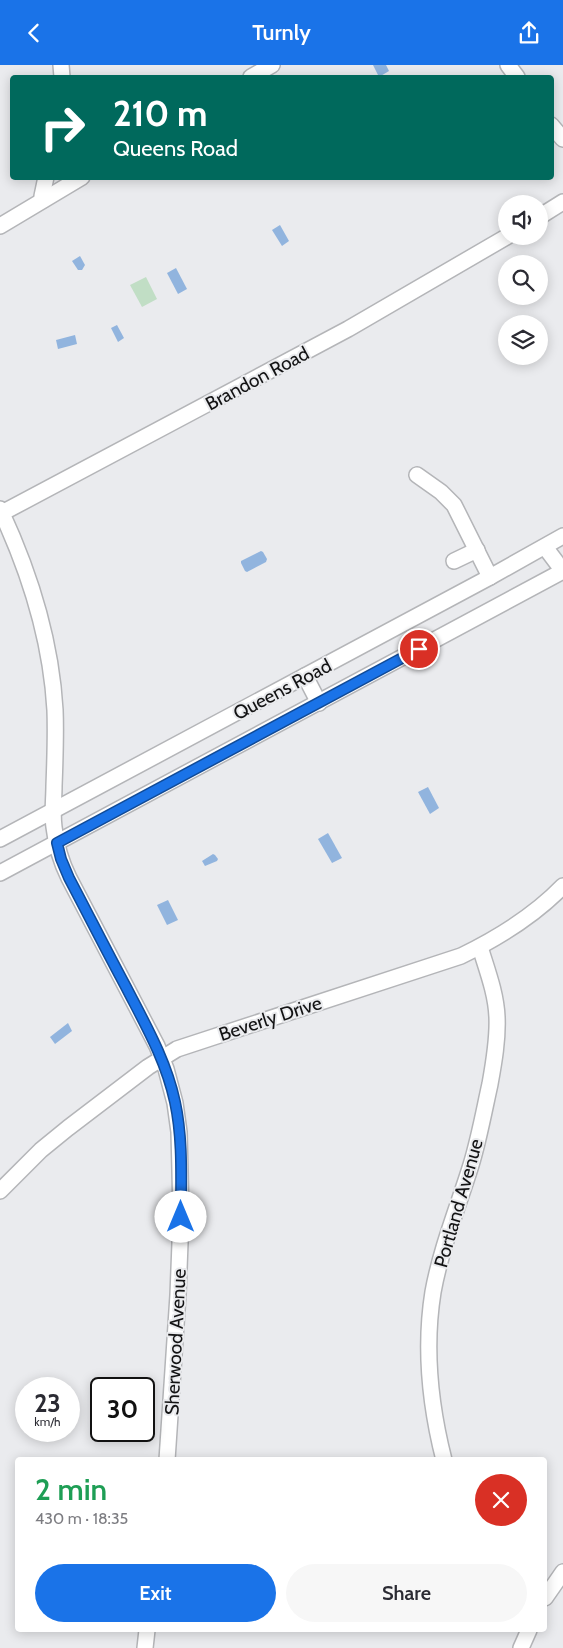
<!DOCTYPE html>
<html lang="en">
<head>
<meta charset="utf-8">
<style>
  :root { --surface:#fff; --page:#f7f7f7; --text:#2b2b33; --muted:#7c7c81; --accent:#1a73e8 }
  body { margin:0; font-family:Cabin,sans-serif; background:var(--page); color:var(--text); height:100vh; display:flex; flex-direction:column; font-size:19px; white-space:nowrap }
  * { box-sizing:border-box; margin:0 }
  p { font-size:16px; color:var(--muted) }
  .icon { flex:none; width:28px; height:28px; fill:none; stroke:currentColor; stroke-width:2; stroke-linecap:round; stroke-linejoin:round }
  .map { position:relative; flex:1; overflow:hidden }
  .panel { position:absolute; left:15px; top:1392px; width:532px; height:175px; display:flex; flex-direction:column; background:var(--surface); border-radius:5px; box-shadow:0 2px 12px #0003 }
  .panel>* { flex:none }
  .top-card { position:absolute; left:10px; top:10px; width:544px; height:105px; border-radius:5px; box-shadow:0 2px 12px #0003; background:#00695c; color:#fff; overflow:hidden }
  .buttons { position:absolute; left:498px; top:130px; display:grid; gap:10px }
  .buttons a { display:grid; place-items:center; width:50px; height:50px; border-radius:50%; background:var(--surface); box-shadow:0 2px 12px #0003; font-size:25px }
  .speed { position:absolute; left:15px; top:1312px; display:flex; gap:10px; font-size:25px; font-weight:700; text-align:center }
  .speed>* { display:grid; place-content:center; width:65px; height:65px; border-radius:50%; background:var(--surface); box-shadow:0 2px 12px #0003; line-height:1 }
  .speed small { font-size:12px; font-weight:400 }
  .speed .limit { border:2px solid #111; border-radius:8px; background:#fff; color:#111 }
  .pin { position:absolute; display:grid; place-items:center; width:42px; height:42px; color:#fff; margin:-21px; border:2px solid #fff; border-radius:50%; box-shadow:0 1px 5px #0007 }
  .me { position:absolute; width:55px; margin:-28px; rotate:0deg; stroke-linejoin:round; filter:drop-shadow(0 0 4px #0008) }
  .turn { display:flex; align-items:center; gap:18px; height:105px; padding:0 20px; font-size:22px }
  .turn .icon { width:65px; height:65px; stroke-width:2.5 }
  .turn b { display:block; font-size:35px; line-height:42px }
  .round { display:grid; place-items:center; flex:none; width:52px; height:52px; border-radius:26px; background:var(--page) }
  .head { display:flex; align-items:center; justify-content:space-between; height:85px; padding:0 20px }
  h1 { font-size:30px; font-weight:600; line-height:38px; color:#1e9e55 }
  .cta { display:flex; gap:10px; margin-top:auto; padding:10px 20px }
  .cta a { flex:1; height:58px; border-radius:30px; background:var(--accent); color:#fff; font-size:20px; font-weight:600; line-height:58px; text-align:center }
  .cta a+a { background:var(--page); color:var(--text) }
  header { display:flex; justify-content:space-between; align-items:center; height:65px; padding:0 20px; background:var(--accent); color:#fff; font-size:22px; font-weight:600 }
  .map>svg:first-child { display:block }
  .green { fill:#c1dec5 }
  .water { fill:#91b4de }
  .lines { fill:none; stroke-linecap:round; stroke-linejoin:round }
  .minor-casing { stroke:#b4b5b8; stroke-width:18 }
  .minor { stroke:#fff; stroke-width:15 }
  .route-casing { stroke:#114b97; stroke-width:12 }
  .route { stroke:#1a73e8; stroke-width:9 }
  .labels { text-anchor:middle; stroke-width:4; stroke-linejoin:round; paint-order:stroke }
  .street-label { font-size:19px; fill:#131314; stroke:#eaebee }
</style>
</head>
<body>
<header><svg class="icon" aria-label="back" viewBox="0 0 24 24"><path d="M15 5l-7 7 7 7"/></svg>Turnly<svg class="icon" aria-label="share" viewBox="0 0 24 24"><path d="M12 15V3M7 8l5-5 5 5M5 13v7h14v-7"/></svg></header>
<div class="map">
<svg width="563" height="1583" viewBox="0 0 563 1583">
  <rect width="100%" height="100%" fill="#eaebee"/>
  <polygon class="green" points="146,212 157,234 142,242 130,220"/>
  <g class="water">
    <polygon points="373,0 386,0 389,6 379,12"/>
    <polygon points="280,160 289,176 282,181 272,165"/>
    <polygon points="80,191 85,200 82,205 78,205 72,196"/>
    <polygon points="176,203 187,224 178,229 167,208"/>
    <polygon points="117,260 124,273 118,277 111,263"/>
    <polygon points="75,270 77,279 58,284 56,275"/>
    <polygon points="261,486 263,487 267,494 266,497 247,507 245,506 241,498 241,496"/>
    <polygon points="428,722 439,743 430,749 418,727"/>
    <polygon points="328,768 342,793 332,798 318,774"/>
    <polygon points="213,789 215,790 218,794 217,796 205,801 202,796"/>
    <polygon points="168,835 178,855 167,860 157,840"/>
    <polygon points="68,958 72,966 55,979 50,972"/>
  </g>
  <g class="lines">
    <defs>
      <g id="minor">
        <polyline points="61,0 62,12"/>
        <polyline points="508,0 517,12"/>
        <polyline points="251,12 272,0"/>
        <polyline points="551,60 563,74"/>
        <polyline points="43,135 42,131 46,112"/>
        <polyline points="539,152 563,137"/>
        <polyline points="0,161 82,112"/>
        <polyline points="417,410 441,427 454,440 490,512"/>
        <path d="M0,444C30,508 51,574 55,645C56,670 55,695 54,721C54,734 52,748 54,762C56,780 61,797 69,813L157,981L166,1004L175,1038L179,1067L180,1106L181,1152L178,1230L167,1395"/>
        <polyline points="2,448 348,264 508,171"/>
        <polyline points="545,482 563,506"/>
        <polyline points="454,496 477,485"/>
        <polyline points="305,611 319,638"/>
        <polyline points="0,774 490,512 563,471"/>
        <polyline points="0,808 563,506"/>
        <path d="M0,1126L41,1085L68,1063L148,1002L177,984L461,891C498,873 535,850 563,821"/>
        <path d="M444,1395C430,1340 424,1283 433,1227C441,1183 458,1142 471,1100C479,1074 484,1046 490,1019C494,997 498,974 497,952C496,928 487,905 480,882"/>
        <polyline points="545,1533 563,1507"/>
        <polyline points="145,1583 147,1565"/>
        <polyline points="521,1583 529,1565"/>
      </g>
    </defs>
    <use href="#minor" class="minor-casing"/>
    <use href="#minor" class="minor"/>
  </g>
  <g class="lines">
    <defs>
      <path id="route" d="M181,1152C181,1114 183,1074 175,1037C166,995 145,959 126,922C106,885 88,849 69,813L61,794L57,778L419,584"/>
    </defs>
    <use href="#route" class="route-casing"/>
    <use href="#route" class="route"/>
  </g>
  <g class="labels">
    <g class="street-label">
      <text transform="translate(257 313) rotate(-28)" y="7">Brandon Road</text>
      <text transform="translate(282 624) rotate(-28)" y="7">Queens Road</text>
      <text transform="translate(270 953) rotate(-18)" y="7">Beverly Drive</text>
      <text transform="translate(458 1138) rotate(-74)" y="7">Portland Avenue</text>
      <text transform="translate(175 1277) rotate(-87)" y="7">Sherwood Avenue</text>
    </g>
  </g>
</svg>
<div class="buttons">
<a><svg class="icon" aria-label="sound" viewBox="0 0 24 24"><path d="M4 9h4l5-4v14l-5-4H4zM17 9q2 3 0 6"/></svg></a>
<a><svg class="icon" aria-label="search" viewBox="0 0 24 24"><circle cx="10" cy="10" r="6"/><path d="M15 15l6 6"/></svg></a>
<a><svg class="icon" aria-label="layers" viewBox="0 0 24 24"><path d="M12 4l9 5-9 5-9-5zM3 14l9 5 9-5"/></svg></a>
</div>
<div class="speed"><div>23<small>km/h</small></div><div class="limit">30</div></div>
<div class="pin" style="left:419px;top:584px;background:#d93025"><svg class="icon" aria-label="arrive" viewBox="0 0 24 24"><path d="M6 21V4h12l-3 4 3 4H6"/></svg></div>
<svg class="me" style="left:181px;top:1152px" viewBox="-20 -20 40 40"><circle r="19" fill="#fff"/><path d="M0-13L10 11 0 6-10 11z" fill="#1a73e8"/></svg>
<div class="top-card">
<div class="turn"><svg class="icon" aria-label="right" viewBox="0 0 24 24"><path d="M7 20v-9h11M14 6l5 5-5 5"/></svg><div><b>210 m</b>Queens Road</div></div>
</div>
<section class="panel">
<div class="head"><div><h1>2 min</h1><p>430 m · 18:35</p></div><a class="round" style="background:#d93025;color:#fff"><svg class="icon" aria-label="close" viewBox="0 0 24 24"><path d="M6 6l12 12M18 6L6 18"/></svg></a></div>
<div class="cta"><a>Exit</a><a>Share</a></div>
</section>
</div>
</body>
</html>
